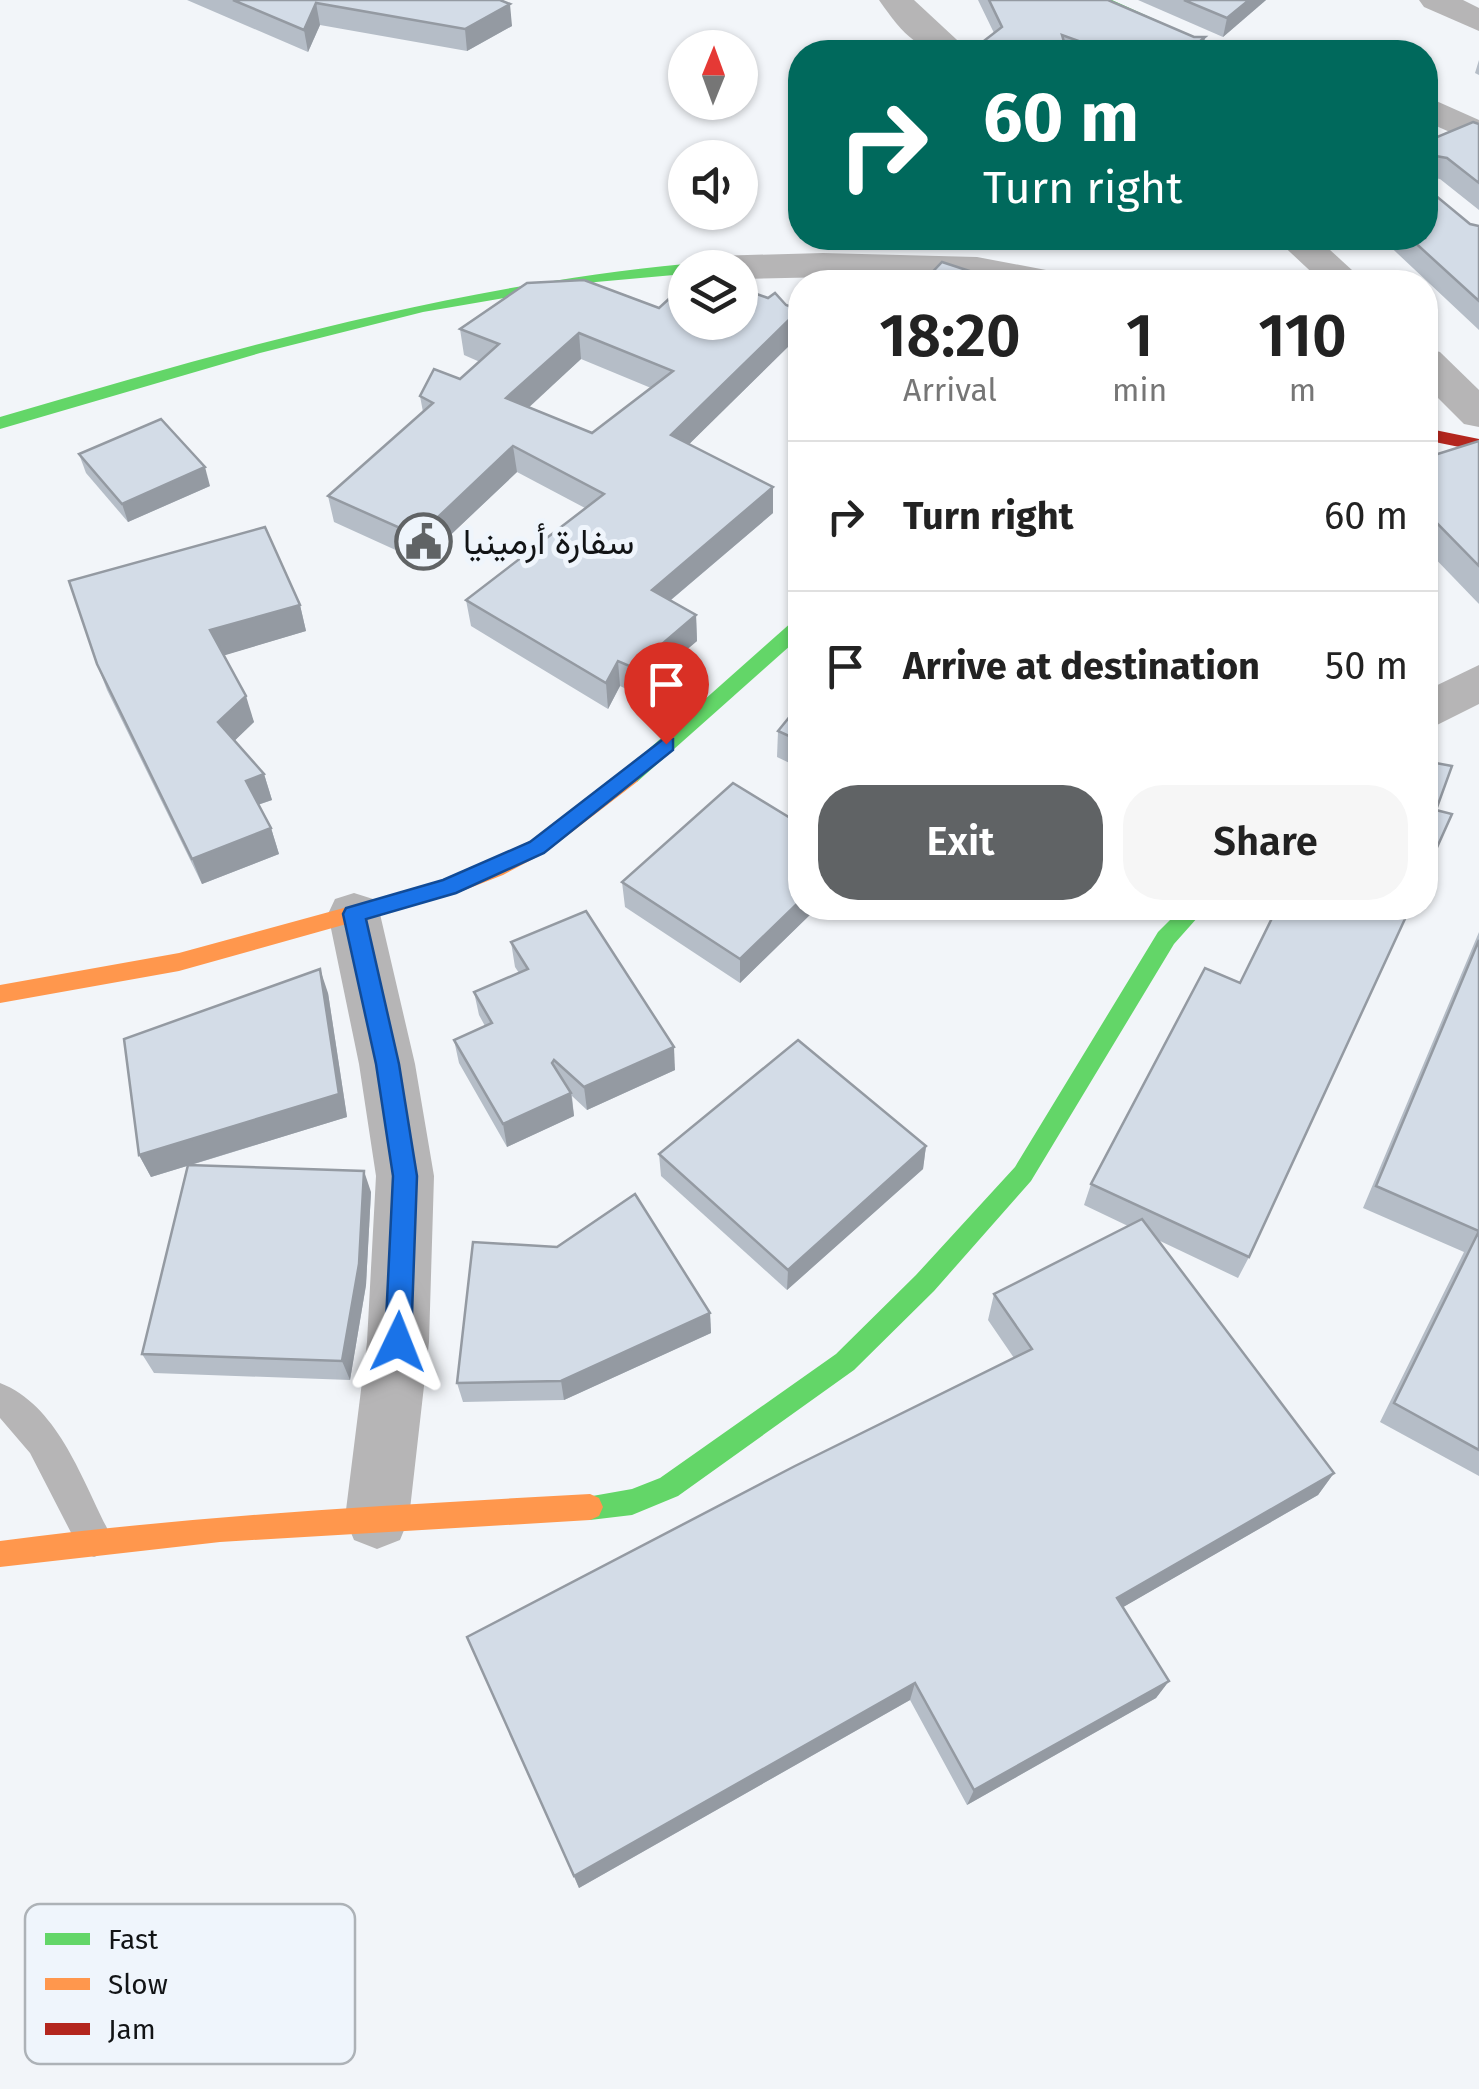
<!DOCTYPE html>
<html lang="en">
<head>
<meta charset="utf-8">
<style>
  :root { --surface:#fff; --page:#f6f6f6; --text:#222; --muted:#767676; --line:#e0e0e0; --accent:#606365 }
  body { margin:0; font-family:"Fira Sans",Vazirmatn,sans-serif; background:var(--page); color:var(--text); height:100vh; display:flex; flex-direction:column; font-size:38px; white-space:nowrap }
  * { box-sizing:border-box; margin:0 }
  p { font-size:32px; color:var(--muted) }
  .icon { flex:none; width:55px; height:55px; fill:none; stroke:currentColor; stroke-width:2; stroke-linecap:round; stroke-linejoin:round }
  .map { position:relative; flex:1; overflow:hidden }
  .panel { position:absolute; left:788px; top:270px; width:650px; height:650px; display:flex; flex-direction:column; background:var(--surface); border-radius:40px; box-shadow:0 2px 8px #0004 }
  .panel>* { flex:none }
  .banner { position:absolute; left:788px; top:40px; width:650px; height:210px; border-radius:40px; box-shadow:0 2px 8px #0004; background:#00695c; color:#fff; overflow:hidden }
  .needle { width:65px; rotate:1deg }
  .tools { position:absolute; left:668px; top:30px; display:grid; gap:20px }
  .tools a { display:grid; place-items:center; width:90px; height:90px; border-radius:50%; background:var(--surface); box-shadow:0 2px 8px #0004; font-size:50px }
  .pin { position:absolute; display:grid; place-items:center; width:85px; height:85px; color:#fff; margin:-102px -42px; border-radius:50% 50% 50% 0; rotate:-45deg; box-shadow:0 0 10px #0007 }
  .pin .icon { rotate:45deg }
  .me { position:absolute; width:110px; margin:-55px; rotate:2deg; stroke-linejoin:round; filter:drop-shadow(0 0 8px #0008) }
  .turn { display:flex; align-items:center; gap:35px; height:210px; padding:0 30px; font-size:45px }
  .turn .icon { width:130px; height:130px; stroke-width:2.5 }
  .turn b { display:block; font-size:70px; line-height:85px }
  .eta { display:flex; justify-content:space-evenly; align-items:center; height:170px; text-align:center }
  .eta b { font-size:60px; font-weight:600; line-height:70px }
  .button { display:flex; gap:20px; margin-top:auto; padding:20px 30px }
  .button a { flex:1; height:115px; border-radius:40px; background:var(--accent); color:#fff; font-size:40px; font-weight:600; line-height:115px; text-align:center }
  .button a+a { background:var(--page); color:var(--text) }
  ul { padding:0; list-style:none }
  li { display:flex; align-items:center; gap:30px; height:150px; padding:0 30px; border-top:2px solid var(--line) }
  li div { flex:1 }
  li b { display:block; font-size:38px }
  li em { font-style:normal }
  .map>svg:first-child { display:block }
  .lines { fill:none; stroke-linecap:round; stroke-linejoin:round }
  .lane { fill:#b6b5b6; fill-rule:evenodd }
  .street { fill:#b6b5b6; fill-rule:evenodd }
  .fast { fill:#63d668; fill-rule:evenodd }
  .slow { fill:#ff974d; fill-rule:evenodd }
  .jam { fill:#b3261e; fill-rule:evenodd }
  .wall { fill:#b5bdc7; fill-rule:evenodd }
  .shaded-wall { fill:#949aa2 }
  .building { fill:#d3dce7; stroke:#949aa2; stroke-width:2.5; fill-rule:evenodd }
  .route { fill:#1a73e8; stroke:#114b97; stroke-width:2.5 }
  .labels { text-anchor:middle; stroke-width:10; stroke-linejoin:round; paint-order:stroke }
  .poi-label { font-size:35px; fill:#121416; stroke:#eff5fc; text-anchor:start }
  .key { fill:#eff5fc; stroke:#adb2b7; stroke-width:2.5 }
  .key-label { font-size:28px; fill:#121416 }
</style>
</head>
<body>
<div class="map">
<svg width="1479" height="2089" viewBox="0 0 1479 2089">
  <rect width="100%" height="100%" fill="#f2f5f9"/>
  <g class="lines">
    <path class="lane" d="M0,1383C57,1405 81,1477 107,1528L112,1540L107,1552L94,1557L81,1552L30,1453L0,1418Z"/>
    <g class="street">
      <path d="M879,0H914L970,52C921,55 907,40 879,0Z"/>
      <polygon points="1419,0 1463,0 1479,8 1479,31 1424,7"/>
      <polygon points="1425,96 1479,120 1479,145 1425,121"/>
      <polygon points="1275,238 1317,238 1365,282 1322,282"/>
      <polygon points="823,253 977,257 1067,274 1073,282 877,276 740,279 740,268 695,268 700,260 714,256"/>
      <polygon points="1425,348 1440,352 1479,390 1479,427 1464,424 1425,385"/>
      <polygon points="1479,665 1479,704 1425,731 1425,691"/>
      <polygon points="354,893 373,899 380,914 415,1064 434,1176 429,1342 409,1518 400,1540 377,1549 354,1540 345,1518 367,1342 376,1176 359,1064 328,914 335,899"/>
    </g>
    <g class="fast">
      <polygon points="1093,0 1112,0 1227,52 1209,52"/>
      <path d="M685,264L692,268H685V274L596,282L423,312L260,353L0,429V417C228,350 448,287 685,264Z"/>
      <polygon points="800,619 800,637 637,782 623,782 620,777 623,772 793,621"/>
      <polygon points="1182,908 1206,908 1174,944 1031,1181 934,1291 854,1370 678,1496 632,1515 590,1520 581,1516 577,1507 581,1498 632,1489 660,1478 836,1354 916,1275 1015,1167 1158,932"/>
    </g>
    <g class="slow">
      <polygon points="630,769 640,777 637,782 546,852 503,875 457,893 179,971 0,1003 0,985 179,953 446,880 532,840"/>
      <path d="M590,1494L599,1498L603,1507L599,1516L590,1520L220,1542L0,1567V1541C196,1515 393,1505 590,1494Z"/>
    </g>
    <polygon class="jam" points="1425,428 1479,439 1479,451 1425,440"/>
  </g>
  <g class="wall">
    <polygon points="187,0 500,0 512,26 467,51 320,25 308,52"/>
    <polygon points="978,0 1108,0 1194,37 1205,37 1202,52 974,52 994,33"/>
    <polygon points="1138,0 1266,0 1223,37"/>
    <polygon points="1479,60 1479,75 1475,73"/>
    <polygon points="1479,124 1479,210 1440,179 1430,177 1430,191 1470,224 1479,226 1479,330 1381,238 1425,238 1425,142"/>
    <path d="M659,308L798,337L689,444L773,487V513L671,600L696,615L697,641L635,693L620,686L608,709L471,626L466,600L585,508L517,472L422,562L334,522L328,496L423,412L420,396L460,379L480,362L464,355L460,329ZM581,359L651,388L592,433L528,407Z"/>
    <polygon points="1479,441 1479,604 1425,548 1425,458"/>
    <polygon points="79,454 210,486 128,522 86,473"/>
    <polygon points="300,605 306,631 224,655 254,722 234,741 264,774 272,800 258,805 271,828 279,854 202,884 107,690 97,664"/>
    <polygon points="800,704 800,768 777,757 778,731"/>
    <polygon points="622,882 800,908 817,908 740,983 625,907"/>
    <polygon points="1479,932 1479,1476 1380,1422 1464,1252 1363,1208"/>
    <polygon points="511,942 675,1070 587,1110 572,1096 574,1116 507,1147 459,1063 454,1040 485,1026 479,1015 474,992 519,973 515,967"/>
    <polygon points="328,993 347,1117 191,1165 371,1192 366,1285 350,1380 154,1373 142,1354 187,1166 151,1177 139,1155"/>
    <polygon points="926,1146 923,1169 787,1290 661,1176 659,1154"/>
    <polygon points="1091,1184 1249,1257 1238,1278 1158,1240 1334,1473 1318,1495 1123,1607 1169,1681 1156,1698 967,1805 910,1700 579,1888 467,1637 1014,1358 988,1320 994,1294 1128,1226 1084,1205"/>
    <polygon points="710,1313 711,1333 564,1400 463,1402 457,1383"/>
  </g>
  <g class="shaded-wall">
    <polygon points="1249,0 1266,0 1223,37 1227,18"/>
    <polygon points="316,3 320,25 308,52 304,30"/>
    <polygon points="510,4 512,26 467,51 465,29"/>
    <polygon points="1205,37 1202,52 1187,52"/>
    <polygon points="799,310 798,337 672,461 671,435"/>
    <polygon points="579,333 581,359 510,425 506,398"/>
    <polygon points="513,446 517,472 422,562 418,536"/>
    <polygon points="205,467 210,486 128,522 122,504"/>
    <polygon points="773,487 773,513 653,615 652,590"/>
    <polygon points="300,605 306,631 219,657 210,630"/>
    <polygon points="696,615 697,641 635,693 634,668"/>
    <polygon points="618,661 620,686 608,709 606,683"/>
    <polygon points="246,696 254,722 227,748 218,722"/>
    <polygon points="264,774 272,800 254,806 246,781"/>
    <polygon points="271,828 279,854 202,884 192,859"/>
    <polygon points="800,901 800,908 817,908 740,983 740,959"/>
    <polygon points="320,969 328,993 347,1117 151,1177 139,1155"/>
    <polygon points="674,1047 675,1070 587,1110 584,1087"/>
    <polygon points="571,1093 574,1116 507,1147 503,1124"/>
    <polygon points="926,1146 923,1169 787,1290 788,1270"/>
    <polygon points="364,1171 371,1192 366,1285 350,1380 342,1361"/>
    <polygon points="710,1313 711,1333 564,1400 561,1381"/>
    <polygon points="1334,1473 1318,1495 1106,1617 1117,1598"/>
    <polygon points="1169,1681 1156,1698 967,1805 974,1790"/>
    <polygon points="915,1683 910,1700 579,1888 574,1876"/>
  </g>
  <g class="building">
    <polygon points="233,0 500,0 510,4 465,29 316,3 304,30"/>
    <polygon points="989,0 1108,0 1194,37 1205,37 1187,52 1109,52 1062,35 1067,52 974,52 976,47 1002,27"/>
    <polygon points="1184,0 1249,0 1227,18"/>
    <polygon points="1473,122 1479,124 1479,183 1447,158 1430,155 1430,191 1470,224 1479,226 1479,301 1410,238 1425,238 1425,142"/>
    <polygon points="942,262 1003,282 923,282"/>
    <path d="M584,280L659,308L685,284V322H740V288L768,298L775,293L786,305L799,310L671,435L773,487L652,590L696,615L634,668L618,661L606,683L466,600L604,494L513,446L418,536L328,496L433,403L420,396L434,369L460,379L499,344L460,329L527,283ZM579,333L673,371L592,433L506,398Z"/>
    <polygon points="161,419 205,467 122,504 79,454"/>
    <polygon points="1479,441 1479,566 1425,511 1425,458"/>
    <polygon points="265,527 300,605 210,630 246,696 218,722 264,774 246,781 271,828 192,859 97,664 69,581"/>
    <polygon points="800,704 800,741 778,731"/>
    <polygon points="1425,761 1452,766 1436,810 1452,814 1425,874"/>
    <polygon points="733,783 800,824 800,901 740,959 622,882"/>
    <polygon points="1277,908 1410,908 1249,1257 1091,1184 1205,968 1240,983"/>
    <polygon points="586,911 674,1047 584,1087 554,1060 552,1063 571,1093 503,1124 454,1040 492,1023 474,992 528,969 511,942"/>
    <polygon points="1479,940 1479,1450 1394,1403 1479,1231 1376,1186"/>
    <polygon points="320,969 339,1094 139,1155 124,1039"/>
    <polygon points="798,1040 926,1146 788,1270 659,1154"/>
    <polygon points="188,1165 364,1171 359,1264 342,1361 142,1354"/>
    <polygon points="635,1194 710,1313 561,1381 457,1383 473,1242 557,1247"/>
    <polygon points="1142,1219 1334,1473 1117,1598 1169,1681 974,1790 915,1683 574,1876 467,1637 795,1466 1032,1349 994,1294"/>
  </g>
  <polygon class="route" points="666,737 673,739 673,750 544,853 456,893 366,919 399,1064 417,1176 411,1342 407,1350 398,1354 389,1350 385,1342 393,1176 376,1064 343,914 346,908 443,880 530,842"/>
  <defs>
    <symbol id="civic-ring" viewBox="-11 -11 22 22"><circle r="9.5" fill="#eff5fc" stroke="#606365" stroke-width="1.5"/><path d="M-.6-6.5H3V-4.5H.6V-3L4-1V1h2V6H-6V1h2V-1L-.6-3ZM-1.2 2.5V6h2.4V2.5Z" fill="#606365"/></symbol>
  </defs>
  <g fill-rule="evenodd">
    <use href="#civic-ring" x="392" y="510" width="63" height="63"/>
  </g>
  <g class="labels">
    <g class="poi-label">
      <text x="463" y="554">سفارة أرمينيا</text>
    </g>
  </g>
  <rect x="25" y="1904" width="330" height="160" rx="15" class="key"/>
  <rect x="45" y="1933" width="45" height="12" fill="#63d668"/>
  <rect x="45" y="1978" width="45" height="12" fill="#ff974d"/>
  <rect x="45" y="2023" width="45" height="12" fill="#b3261e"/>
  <g class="key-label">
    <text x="108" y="1949">Fast</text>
    <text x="108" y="1994">Slow</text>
    <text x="108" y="2039">Jam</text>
  </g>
</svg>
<div class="tools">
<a><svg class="needle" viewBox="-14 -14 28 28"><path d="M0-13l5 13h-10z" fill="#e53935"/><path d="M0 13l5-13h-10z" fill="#767676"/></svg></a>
<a><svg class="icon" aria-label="sound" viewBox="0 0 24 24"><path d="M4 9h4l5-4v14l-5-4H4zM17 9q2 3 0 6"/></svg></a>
<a><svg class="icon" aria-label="layers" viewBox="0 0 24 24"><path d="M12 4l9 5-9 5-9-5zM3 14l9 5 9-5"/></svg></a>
</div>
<div class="pin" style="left:666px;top:744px;background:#d93025"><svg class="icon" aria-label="arrive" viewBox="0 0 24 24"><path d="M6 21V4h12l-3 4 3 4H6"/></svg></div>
<svg class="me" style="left:398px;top:1342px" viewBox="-20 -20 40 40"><path d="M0-17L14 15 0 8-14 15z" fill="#1a73e8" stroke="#fff" stroke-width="4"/></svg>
<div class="banner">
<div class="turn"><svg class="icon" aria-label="right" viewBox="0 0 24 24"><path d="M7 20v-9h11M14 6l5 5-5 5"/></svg><div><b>60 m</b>Turn right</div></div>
</div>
<section class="panel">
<div class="eta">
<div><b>18:20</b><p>Arrival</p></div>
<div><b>1</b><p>min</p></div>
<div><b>110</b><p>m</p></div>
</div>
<ul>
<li><svg class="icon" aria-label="right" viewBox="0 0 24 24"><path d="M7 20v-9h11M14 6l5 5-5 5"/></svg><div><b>Turn right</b></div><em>60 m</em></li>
<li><svg class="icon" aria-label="arrive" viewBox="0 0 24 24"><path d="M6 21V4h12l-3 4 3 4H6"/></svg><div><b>Arrive at destination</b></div><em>50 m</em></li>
</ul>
<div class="button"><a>Exit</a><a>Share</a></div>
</section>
</div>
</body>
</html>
